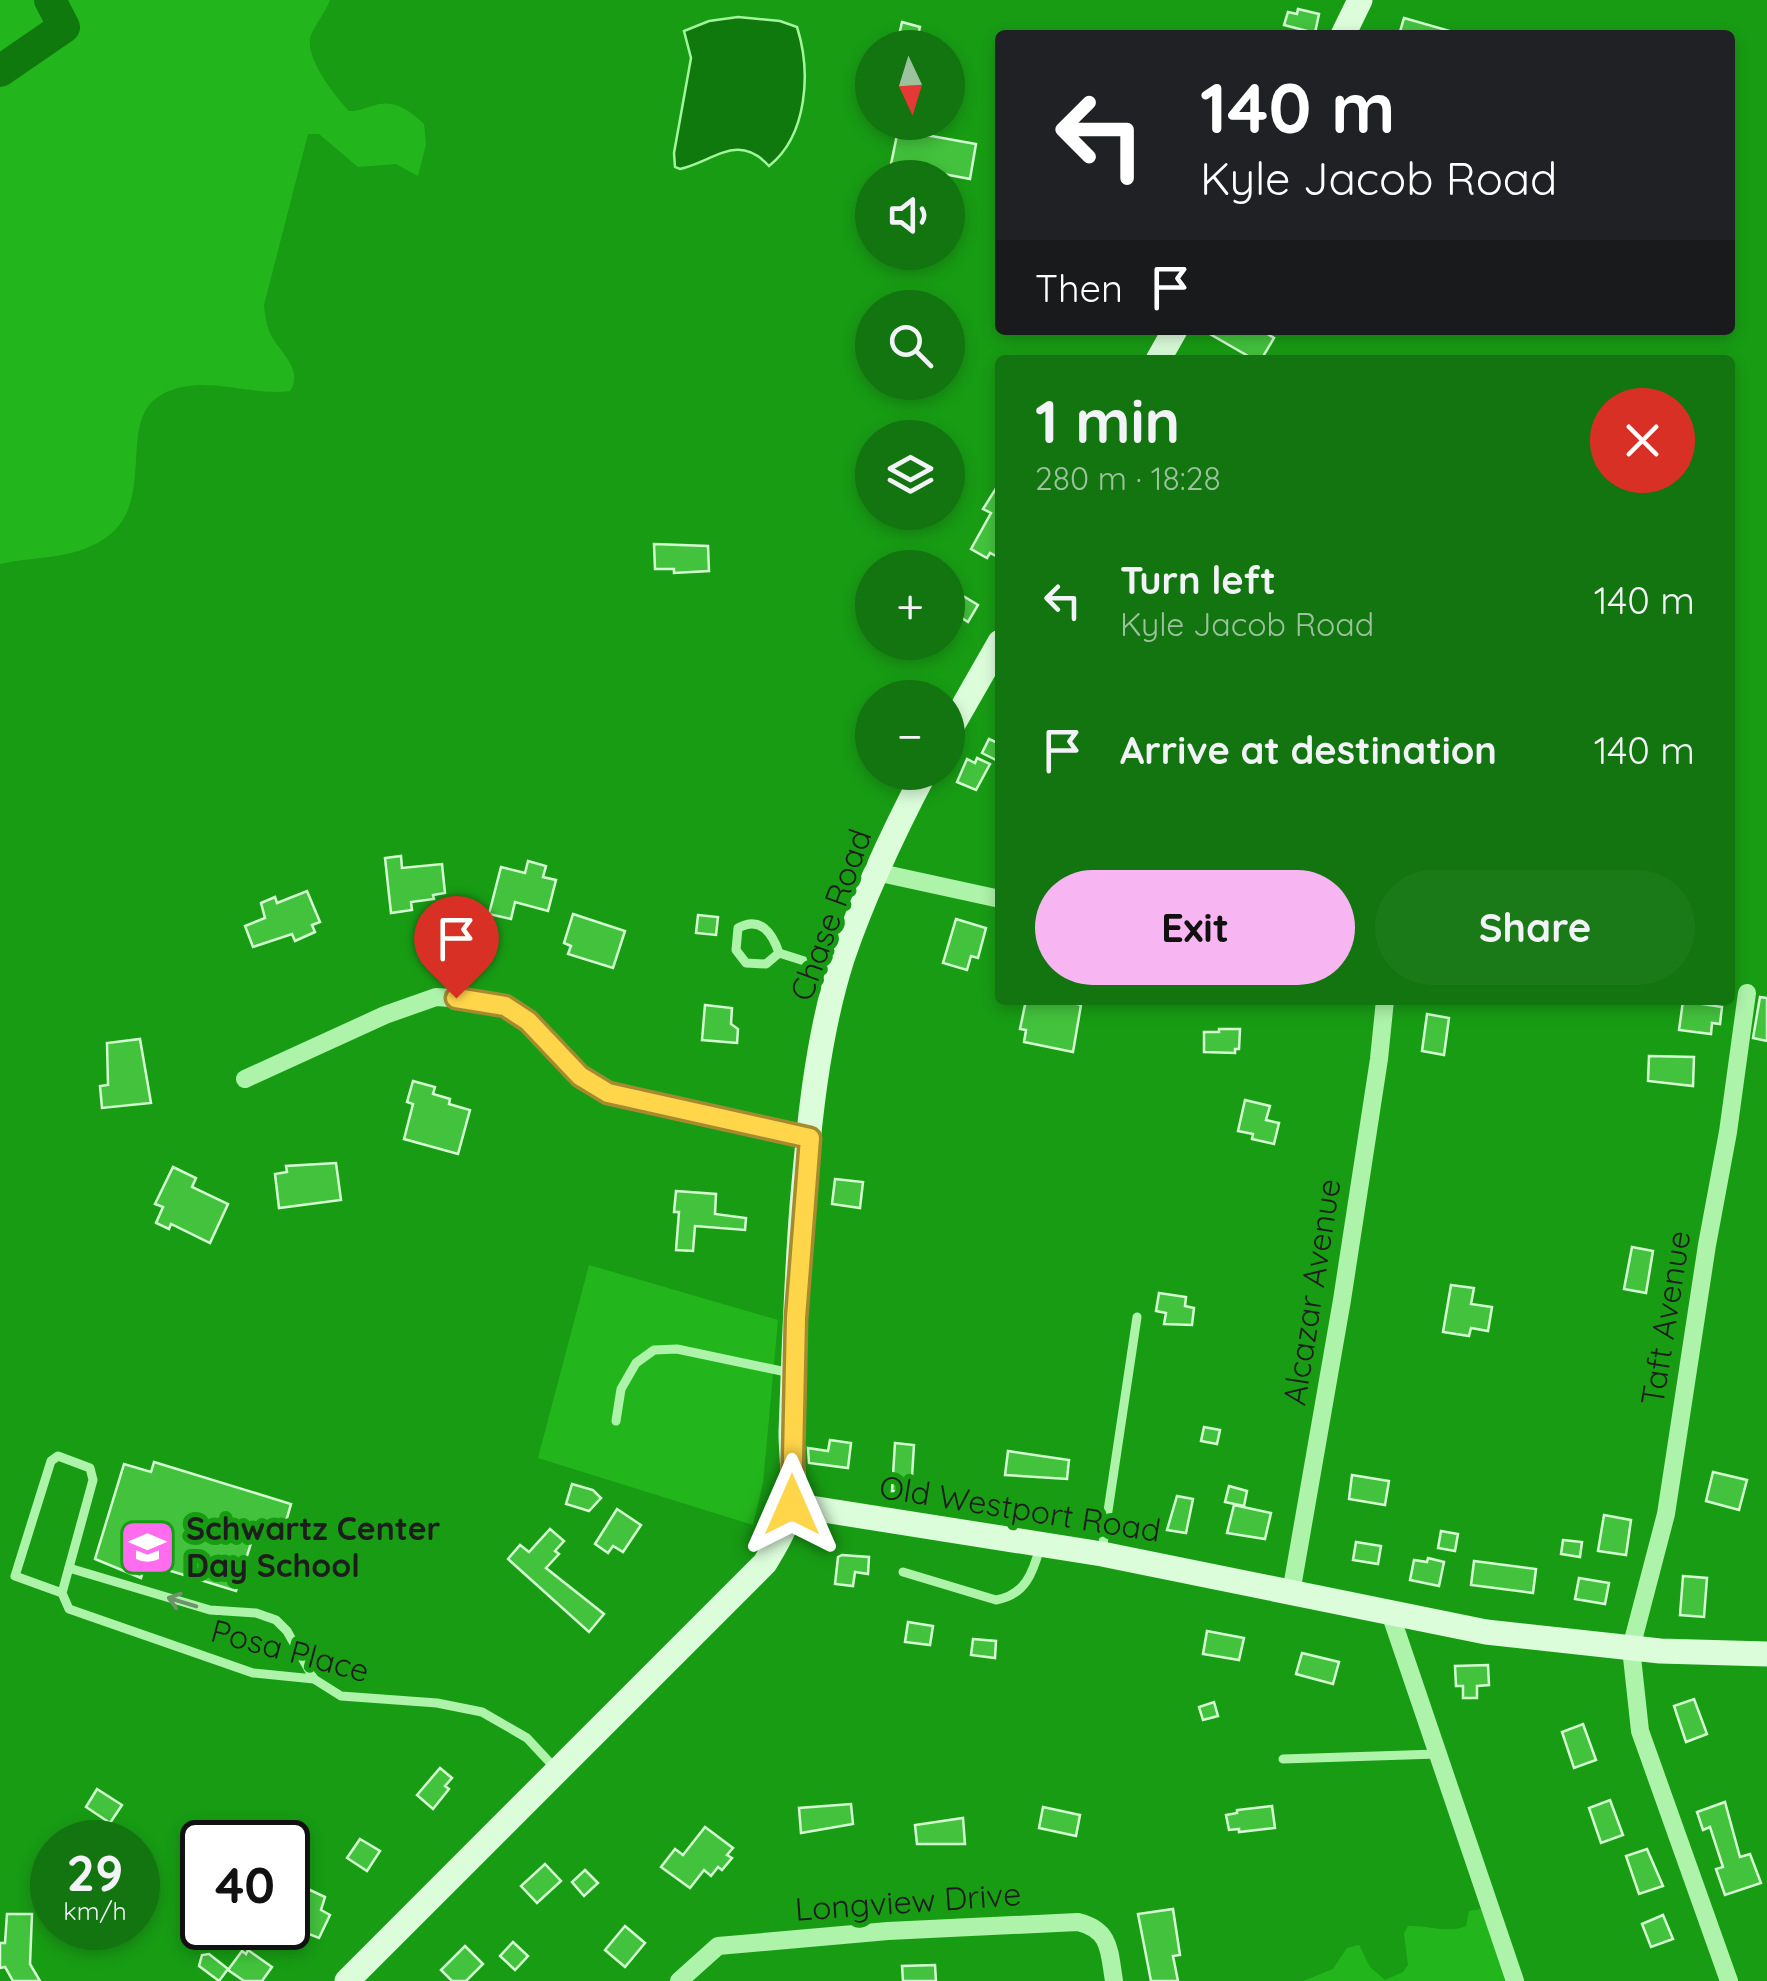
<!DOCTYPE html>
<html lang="en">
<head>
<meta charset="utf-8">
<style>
  :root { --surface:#12750f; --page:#1b7a18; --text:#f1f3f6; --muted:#9cc39e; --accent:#f7b6f2 }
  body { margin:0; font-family:Quicksand,sans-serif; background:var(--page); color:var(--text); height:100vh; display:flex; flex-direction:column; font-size:38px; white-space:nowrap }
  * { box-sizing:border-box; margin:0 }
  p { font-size:32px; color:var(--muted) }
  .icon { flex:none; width:55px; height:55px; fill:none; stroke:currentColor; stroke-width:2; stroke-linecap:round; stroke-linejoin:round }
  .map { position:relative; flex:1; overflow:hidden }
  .panel { position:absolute; left:995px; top:355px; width:740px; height:650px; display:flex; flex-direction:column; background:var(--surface); border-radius:10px; box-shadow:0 5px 15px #0003 }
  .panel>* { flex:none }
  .guide { position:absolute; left:995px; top:30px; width:740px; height:305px; border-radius:10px; box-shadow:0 5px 15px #0003; background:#202124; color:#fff; overflow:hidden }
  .needle { width:65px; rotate:176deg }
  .tools { position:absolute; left:855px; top:30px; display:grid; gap:20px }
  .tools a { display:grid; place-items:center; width:110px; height:110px; border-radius:50%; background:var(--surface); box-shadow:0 5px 15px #0003; font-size:50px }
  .speed { position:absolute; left:30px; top:1820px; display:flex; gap:20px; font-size:50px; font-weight:700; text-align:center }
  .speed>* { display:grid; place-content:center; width:130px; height:130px; border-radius:50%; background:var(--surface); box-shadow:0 5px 15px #0003; line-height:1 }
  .speed small { font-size:25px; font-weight:400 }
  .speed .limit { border:5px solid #111; border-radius:15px; background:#fff; color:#111 }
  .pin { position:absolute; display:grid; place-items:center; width:85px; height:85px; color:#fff; margin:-102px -42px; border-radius:50% 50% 50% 0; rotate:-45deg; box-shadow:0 0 10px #0007 }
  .pin .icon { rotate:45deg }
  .me { position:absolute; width:110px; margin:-55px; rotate:0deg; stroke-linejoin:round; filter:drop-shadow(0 0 8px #0008) }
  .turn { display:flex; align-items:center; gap:35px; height:210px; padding:0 40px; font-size:45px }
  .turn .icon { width:130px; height:130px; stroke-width:2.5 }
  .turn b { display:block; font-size:70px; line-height:85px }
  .then { display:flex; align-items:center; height:95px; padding:0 40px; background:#0003; gap:20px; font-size:38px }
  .round { display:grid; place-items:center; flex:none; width:105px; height:105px; border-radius:52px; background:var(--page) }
  .summary { display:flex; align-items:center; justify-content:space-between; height:170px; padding:0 40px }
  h1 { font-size:60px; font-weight:700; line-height:75px }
  .primary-button { display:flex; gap:20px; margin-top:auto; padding:20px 40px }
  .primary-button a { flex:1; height:115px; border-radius:60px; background:var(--accent); color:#111; font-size:40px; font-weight:700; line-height:115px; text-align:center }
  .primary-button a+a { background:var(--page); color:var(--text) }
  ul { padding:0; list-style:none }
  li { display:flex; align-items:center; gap:30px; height:150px; padding:0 40px }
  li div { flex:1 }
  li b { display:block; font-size:38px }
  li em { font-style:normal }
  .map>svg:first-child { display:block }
  .green { fill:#23b61c }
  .water { fill:#0f790d; stroke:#a2f69c; stroke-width:2.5 }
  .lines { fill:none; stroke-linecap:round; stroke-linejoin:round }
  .river { stroke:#0f790d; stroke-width:32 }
  .building { fill:#43c33d; stroke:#d4fdd2; stroke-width:2.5 }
  .lane { stroke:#aef3aa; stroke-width:9 }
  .street { stroke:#aef3aa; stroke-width:18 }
  .secondary { stroke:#dbfdda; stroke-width:25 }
  .oneway { stroke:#6d936b }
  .route-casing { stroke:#a68a30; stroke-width:25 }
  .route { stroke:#ffd54a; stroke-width:18 }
  .labels { text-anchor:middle; stroke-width:10; stroke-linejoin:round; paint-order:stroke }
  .street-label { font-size:32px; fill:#1d1d1d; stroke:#189c14 }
  .poi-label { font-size:32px; font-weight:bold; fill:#1d1d1d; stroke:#189c14; text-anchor:start }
</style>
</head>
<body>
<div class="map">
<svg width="1767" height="1981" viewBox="0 0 1767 1981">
  <rect width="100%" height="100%" fill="#189c14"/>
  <g class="green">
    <path d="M0,0H330C325,13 316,23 311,35C303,56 335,96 349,111C359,111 362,109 372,106C394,98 409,110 424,124L426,144L418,176L396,164L358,167L319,134H308L264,305C265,314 266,323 269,331C277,351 305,368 290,391C248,397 202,372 161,395C115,421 159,503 104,539C72,560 35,556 0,564Z"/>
    <polygon points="589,1265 778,1320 763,1483 753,1525 538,1458"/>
    <path d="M1481,1909L1504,1937L1523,1981H1303L1333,1969L1347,1948L1359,1945L1370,1967L1385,1980L1403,1972L1408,1965L1404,1934L1408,1926C1427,1925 1450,1934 1466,1926L1469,1911Z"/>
  </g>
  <path class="water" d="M738,17L780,21L797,27C811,71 808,135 769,166C738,132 714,161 680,169L675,167L674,153L691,58L684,31L709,21Z"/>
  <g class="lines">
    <polyline class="river" points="0,71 64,27 50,0"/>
  </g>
  <g class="building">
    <polygon points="1298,9 1319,14 1315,33 1284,25 1288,12 1297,14"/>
    <polygon points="1404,18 1450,31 1449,35 1399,35"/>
    <polygon points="902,22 920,27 916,44 898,40"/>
    <polygon points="898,130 976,144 970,179 891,164"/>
    <polygon points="1203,330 1261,330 1274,338 1261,360 1255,360"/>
    <polygon points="1000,482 1000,558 990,553 987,558 971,549 991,513 983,509"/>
    <polygon points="654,544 708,546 709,571 674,573 674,569 655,569"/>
    <polygon points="948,587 978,605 968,622 948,609"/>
    <polygon points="989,739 1000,744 996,760 982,753"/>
    <polygon points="977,758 990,764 976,790 957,782 967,759 975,763"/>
    <polygon points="401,856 402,868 442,864 445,893 433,895 434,899 411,902 412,910 391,913 385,858"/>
    <polygon points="528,861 546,866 543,877 556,880 548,911 515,902 511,919 489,914 501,867 525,873"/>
    <polygon points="307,891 320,922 312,925 315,932 295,941 292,934 253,947 245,926 265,918 261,903 275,897 277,903"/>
    <polygon points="573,914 625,931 613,968 568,954 571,946 564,943"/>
    <polygon points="698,915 718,917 716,935 696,933"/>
    <polygon points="956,919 986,928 978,958 971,956 967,970 943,963"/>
    <polygon points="1760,997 1767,998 1767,1041 1753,1038"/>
    <polygon points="1026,1000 1062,1000 1081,1005 1073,1052 1024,1042 1026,1030 1020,1029"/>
    <polygon points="1683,1001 1722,1007 1720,1024 1712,1023 1711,1034 1679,1030"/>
    <polygon points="705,1005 732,1008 731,1024 738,1029 737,1043 702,1040"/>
    <polygon points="1427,1014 1449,1018 1444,1055 1422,1051"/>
    <polygon points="1219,1029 1240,1029 1239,1049 1235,1049 1235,1053 1204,1052 1204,1032 1219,1032"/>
    <polygon points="140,1039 151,1103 102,1108 100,1086 108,1085 107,1043"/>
    <polygon points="1649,1056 1694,1057 1693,1086 1648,1081"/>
    <polygon points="413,1081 435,1087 433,1094 450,1099 449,1104 470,1110 458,1154 404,1139 413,1104 407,1102"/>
    <polygon points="1245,1100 1270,1106 1266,1120 1279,1123 1274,1144 1252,1139 1253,1134 1238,1131"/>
    <polygon points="336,1163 341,1200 279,1208 275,1174 287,1172 286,1166"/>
    <polygon points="173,1167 196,1178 192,1187 228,1204 210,1243 171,1224 169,1229 156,1223 163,1207 155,1204"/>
    <polygon points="835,1179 863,1182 860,1208 832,1204"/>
    <polygon points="676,1191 716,1194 715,1214 746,1218 745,1230 695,1226 693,1251 676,1250 679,1212 674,1212"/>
    <polygon points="1632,1247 1653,1251 1646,1293 1624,1289"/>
    <polygon points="1451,1285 1474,1288 1471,1304 1492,1307 1488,1331 1471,1328 1469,1336 1443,1332"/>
    <polygon points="1159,1293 1186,1297 1185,1306 1194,1308 1192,1325 1164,1324 1166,1313 1156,1311"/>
    <polygon points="1204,1427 1220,1430 1217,1444 1201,1441"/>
    <polygon points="830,1440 851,1443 848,1468 809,1463 808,1448 828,1451"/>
    <polygon points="895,1443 914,1445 911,1492 892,1491"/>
    <polygon points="1008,1451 1069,1460 1067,1479 1005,1475"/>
    <polygon points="154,1462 291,1504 283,1532 257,1524 236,1591 145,1563 141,1578 95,1559 124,1464 151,1472"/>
    <polygon points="1713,1472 1747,1480 1739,1510 1706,1501"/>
    <polygon points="1352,1475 1389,1481 1385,1505 1349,1499"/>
    <polygon points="572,1484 593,1490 601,1498 589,1511 566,1504"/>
    <polygon points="1229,1486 1247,1491 1244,1506 1225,1502"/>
    <polygon points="1177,1496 1193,1499 1186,1533 1167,1530"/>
    <polygon points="1234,1505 1271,1513 1265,1539 1227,1533"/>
    <polygon points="617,1509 641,1525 623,1552 613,1546 608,1553 595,1544"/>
    <polygon points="1604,1515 1631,1520 1626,1555 1598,1551"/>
    <polygon points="550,1529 564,1541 555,1551 559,1554 546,1568 604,1614 589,1632 508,1559 520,1545 529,1552"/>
    <polygon points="1441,1531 1458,1534 1455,1551 1438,1548"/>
    <polygon points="1563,1540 1582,1542 1580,1557 1561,1554"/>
    <polygon points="1356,1542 1381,1546 1378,1564 1353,1560"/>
    <polygon points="842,1555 869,1557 868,1574 855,1572 853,1586 835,1584 838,1557"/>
    <polygon points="1428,1558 1444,1562 1439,1586 1410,1580 1414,1560 1427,1562"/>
    <polygon points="1474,1561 1536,1569 1533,1593 1471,1585"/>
    <polygon points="1683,1576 1707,1578 1704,1617 1680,1615"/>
    <polygon points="1579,1578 1609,1583 1605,1604 1575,1599"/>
    <polygon points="908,1622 933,1626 930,1645 905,1642"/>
    <polygon points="1207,1631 1244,1638 1239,1660 1203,1654"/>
    <polygon points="973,1639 996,1641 995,1658 971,1655"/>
    <polygon points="1302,1653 1339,1662 1333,1684 1296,1674"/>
    <polygon points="1488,1665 1489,1685 1477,1686 1477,1698 1463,1698 1463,1686 1456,1686 1455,1666"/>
    <polygon points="1694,1699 1707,1734 1686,1742 1674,1706"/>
    <polygon points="1214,1702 1218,1716 1203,1720 1199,1707"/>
    <polygon points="1583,1724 1596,1760 1574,1768 1562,1732"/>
    <polygon points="440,1768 452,1778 445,1786 449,1789 433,1809 417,1795"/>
    <polygon points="97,1789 122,1805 110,1823 86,1807"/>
    <polygon points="1610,1800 1623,1835 1601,1843 1589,1808"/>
    <polygon points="1725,1802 1740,1857 1750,1854 1761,1883 1725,1895 1716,1869 1723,1867 1710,1827 1703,1830 1697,1812"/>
    <polygon points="851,1804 853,1824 801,1833 799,1808"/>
    <polygon points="1272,1806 1275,1828 1239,1832 1239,1829 1229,1830 1226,1815 1237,1813 1237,1810"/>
    <polygon points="1043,1807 1080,1815 1076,1836 1039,1828"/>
    <polygon points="963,1818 965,1844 917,1844 915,1825"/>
    <polygon points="705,1827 733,1848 727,1855 732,1858 722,1870 718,1867 711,1876 704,1870 690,1888 661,1867 675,1849 683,1855"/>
    <polygon points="360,1839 380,1851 367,1871 347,1858"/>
    <polygon points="1647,1849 1663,1886 1639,1894 1626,1856"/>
    <polygon points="545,1864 561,1881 537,1903 521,1886"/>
    <polygon points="585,1870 598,1883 584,1896 572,1882"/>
    <polygon points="310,1890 325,1897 321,1910 330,1915 319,1938 288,1926 288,1910 297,1915"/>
    <polygon points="1173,1909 1180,1955 1173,1956 1178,1981 1151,1981 1138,1914"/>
    <polygon points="7,1914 32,1914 30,1964 40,1981 13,1981 5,1967 0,1968 0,1943 5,1943"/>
    <polygon points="1663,1915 1673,1939 1651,1947 1642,1924"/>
    <polygon points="625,1926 645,1943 625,1967 605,1950"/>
    <polygon points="513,1942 528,1956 515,1970 500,1956"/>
    <polygon points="465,1946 483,1964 466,1981 452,1981 441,1970"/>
    <polygon points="248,1950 272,1967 262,1981 244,1981 228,1970 242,1951 246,1954"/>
    <polygon points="209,1954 228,1969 219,1981 199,1966 202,1955"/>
    <polygon points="935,1965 936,1981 903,1981 902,1966"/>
  </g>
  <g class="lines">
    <g class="lane">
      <path d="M779,953L766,964L746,963L736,950L738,928C760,916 772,932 779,953L836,971"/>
      <polyline points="616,1421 621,1389 636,1363 654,1350 677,1349 791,1373"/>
      <polyline points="1102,1551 1137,1317"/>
      <polyline points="69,1568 210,1610 256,1613 276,1620 287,1631 314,1679"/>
      <path d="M903,1572L996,1600C1025,1595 1033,1573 1040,1547"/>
      <polyline points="62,1593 15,1576 51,1461 58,1456 90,1468 93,1480 62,1593 69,1609 253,1673 314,1679 341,1696 437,1703 482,1712 527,1738 554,1767"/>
      <polyline points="1283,1759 1437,1754"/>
    </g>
    <g class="street">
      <polyline points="876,872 1000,899"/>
      <polyline points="245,1079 385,1015 436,997 477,1000 505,1006 528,1021 580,1076 608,1093 810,1138"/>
      <polyline points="1291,1593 1342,1300 1379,1059 1385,1000"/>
      <polyline points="1390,1613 1515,1981"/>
      <path d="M679,1981L718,1946L888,1931L1078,1922C1111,1930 1109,1951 1114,1981"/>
      <polyline points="1729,1981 1640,1731 1631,1648 1666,1514 1707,1245 1728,1132 1747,993"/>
    </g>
    <g class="secondary">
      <polyline points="1343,35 1360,0"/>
      <polyline points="1158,360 1175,330"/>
      <polyline points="948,733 1000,642"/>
      <polyline points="792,1505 1102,1554 1486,1632 1660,1651 1767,1654"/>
      <path d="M347,1981L765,1563C776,1545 786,1528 791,1508C796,1485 791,1457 791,1432C794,1357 796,1281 802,1206C809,1124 817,1038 842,959C864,894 893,833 925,772"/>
    </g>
  </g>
  <defs><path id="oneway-shaft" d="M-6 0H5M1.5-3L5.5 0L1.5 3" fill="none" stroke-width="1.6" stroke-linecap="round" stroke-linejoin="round" transform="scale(2.5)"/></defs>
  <use class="oneway" href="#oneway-shaft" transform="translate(182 1602) rotate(-163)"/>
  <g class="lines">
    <defs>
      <polyline id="route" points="456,998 505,1006 528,1021 580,1076 608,1093 810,1138 796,1318 792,1505"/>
    </defs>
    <use href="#route" class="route-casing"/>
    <use href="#route" class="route"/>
  </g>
  <defs>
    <symbol id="school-square" viewBox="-11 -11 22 22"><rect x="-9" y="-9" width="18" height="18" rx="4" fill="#ff6cee" stroke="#189c14"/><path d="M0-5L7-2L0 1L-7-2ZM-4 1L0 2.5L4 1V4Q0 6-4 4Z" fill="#fff"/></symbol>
  </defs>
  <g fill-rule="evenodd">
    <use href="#school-square" x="116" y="1516" width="63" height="63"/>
  </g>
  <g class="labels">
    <g class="street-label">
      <text transform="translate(831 915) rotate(-70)" y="11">Chase Road</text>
      <text transform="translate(1312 1292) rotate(-81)" y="11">Alcazar Avenue</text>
      <text transform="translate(1666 1318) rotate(-81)" y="11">Taft Avenue</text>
      <text transform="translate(1020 1509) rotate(9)" y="11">Old Westport Road</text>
      <text transform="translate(290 1651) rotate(15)" y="11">Posa Place</text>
      <text transform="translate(908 1902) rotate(-4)" y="11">Longview Drive</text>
    </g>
    <g class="poi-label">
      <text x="186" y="1540">Schwartz Center<tspan x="186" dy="37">Day School</tspan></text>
    </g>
  </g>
</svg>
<div class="tools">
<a><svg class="needle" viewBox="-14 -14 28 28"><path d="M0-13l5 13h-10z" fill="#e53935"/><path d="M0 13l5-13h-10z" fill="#9cc39e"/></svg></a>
<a><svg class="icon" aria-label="sound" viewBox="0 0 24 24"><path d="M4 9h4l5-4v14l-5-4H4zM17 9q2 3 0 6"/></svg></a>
<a><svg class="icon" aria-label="search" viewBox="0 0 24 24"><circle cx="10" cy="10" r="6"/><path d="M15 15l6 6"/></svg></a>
<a><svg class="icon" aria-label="layers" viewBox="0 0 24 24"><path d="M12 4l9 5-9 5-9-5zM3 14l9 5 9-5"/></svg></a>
<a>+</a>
<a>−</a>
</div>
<div class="speed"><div>29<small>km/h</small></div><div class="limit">40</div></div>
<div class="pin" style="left:456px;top:998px;background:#d93025"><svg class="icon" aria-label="arrive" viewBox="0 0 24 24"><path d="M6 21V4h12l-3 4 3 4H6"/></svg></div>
<svg class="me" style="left:792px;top:1505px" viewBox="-20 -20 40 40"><path d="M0-17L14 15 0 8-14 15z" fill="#ffd54a" stroke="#fff" stroke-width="4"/></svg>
<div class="guide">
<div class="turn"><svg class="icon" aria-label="left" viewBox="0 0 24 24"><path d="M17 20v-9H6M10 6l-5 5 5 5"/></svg><div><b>140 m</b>Kyle Jacob Road</div></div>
<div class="then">Then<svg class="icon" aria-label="arrive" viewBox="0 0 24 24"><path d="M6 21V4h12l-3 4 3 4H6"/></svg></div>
</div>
<section class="panel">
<div class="summary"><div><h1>1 min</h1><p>280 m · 18:28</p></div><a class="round" style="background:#d93025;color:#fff"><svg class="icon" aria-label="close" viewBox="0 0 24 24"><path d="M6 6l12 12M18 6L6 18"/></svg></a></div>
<ul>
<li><svg class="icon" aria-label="left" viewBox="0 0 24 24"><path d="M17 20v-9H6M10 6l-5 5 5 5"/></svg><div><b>Turn left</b><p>Kyle Jacob Road</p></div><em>140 m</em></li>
<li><svg class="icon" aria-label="arrive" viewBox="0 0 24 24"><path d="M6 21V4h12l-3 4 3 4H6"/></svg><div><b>Arrive at destination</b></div><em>140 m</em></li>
</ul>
<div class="primary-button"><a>Exit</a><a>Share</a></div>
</section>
</div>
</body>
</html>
